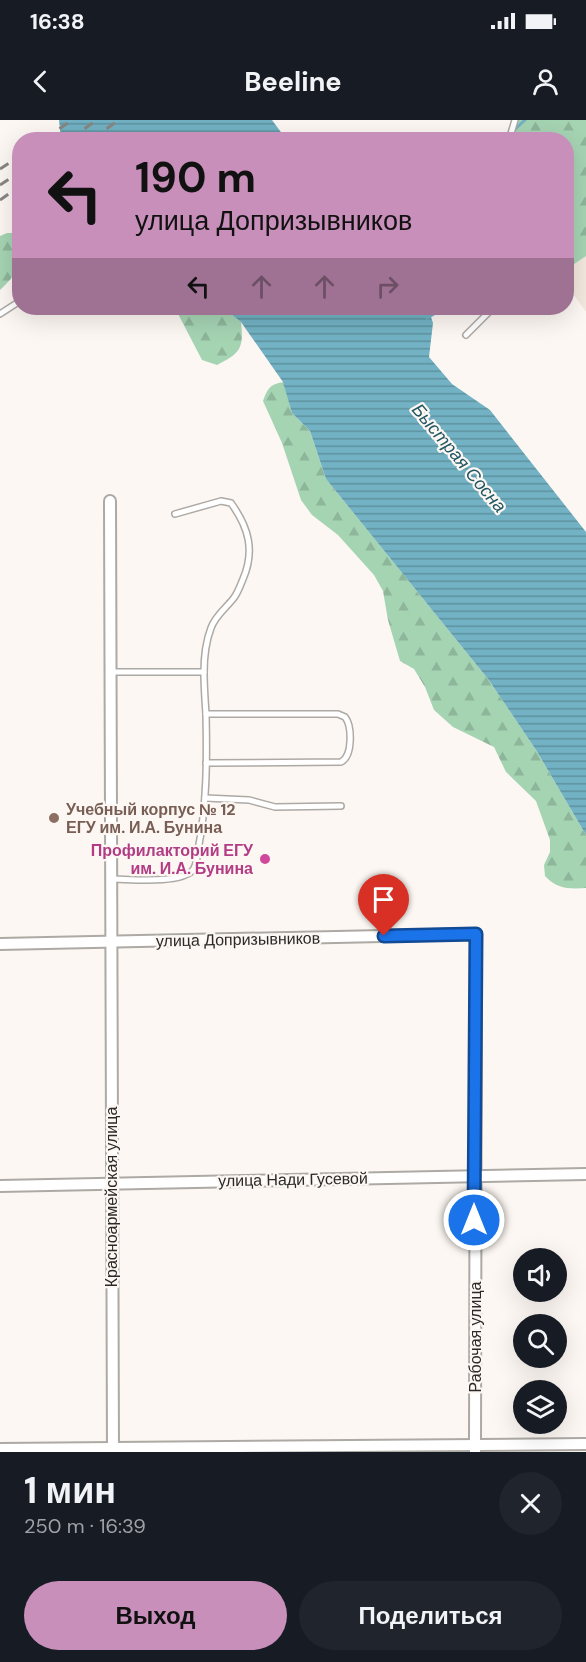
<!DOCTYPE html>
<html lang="ru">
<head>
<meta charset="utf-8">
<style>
  :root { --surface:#171b24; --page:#20242c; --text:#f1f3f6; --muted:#9ea1a6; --accent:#c78fba }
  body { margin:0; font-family:"DM Sans",sans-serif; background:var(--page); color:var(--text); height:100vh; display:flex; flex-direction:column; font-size:22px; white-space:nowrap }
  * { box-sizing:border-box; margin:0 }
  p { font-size:20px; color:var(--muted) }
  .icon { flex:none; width:33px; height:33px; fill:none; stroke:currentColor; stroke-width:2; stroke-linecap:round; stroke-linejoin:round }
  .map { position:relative; height:1332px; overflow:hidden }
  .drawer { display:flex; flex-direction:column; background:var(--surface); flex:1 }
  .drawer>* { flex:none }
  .top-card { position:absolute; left:12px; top:12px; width:562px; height:183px; border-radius:24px; box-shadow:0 6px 24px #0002; background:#c78fba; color:#111; overflow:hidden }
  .controls { position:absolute; left:513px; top:1128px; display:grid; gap:12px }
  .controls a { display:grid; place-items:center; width:54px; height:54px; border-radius:50%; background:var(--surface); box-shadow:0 6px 24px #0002; font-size:30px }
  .pin { position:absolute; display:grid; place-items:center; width:51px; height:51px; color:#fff; margin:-62px -26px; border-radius:50% 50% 50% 0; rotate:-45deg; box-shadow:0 0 6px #0007 }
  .pin .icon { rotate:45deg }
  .me { position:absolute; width:66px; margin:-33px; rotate:0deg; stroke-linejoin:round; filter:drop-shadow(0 0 4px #0008) }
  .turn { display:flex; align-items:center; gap:21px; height:126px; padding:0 24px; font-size:27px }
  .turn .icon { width:78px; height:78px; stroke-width:2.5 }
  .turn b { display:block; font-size:42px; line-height:51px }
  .lanes { display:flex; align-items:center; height:57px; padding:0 24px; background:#0003; justify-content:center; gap:30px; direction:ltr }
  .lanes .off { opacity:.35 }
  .round { display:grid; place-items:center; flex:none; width:63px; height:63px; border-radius:32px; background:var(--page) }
  .overview { display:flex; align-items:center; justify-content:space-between; height:102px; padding:0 24px }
  h1 { font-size:36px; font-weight:700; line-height:45px }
  .primary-button { display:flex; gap:12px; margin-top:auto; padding:12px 24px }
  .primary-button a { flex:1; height:69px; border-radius:36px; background:var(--accent); color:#111; font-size:24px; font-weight:700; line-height:69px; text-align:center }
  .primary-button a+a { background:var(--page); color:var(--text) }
  .status { display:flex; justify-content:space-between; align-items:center; height:42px; padding:0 30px; background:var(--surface); direction:ltr }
  .status svg { height:16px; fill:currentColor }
  header { display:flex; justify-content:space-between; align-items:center; height:78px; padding:0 24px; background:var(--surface); font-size:27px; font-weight:700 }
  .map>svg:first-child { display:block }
  .built { fill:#f3e9de }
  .forest { fill:url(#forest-firs) }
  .water { fill:url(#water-rules) }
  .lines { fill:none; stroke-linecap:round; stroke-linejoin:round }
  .stream { stroke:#72b2c4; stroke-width:3 }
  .service-casing { stroke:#ada9a4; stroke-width:8 }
  .minor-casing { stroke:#ada9a4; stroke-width:14 }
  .service { stroke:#fff; stroke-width:5 }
  .minor { stroke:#fff; stroke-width:10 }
  .rail { stroke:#888682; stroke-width:3; stroke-dasharray:10 10; stroke-linecap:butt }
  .route-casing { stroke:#114b97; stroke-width:15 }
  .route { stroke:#1a73e8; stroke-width:10 }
  .education-dot { fill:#8d6e63; stroke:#fcf7f2; stroke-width:2 }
  .hotel-dot { fill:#d1479c; stroke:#fcf7f2; stroke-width:2 }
  .labels { text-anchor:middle; stroke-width:4.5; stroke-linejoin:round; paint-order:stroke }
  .education-label { font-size:16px; font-weight:bold; fill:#785e54; stroke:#fcf7f2; text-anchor:start }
  .hotel-label { font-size:16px; font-weight:bold; fill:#b23c85; stroke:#fcf7f2; text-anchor:end }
  .street-label { font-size:16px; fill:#2b2a28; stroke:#fcf7f2 }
  .water-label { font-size:18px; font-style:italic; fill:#225765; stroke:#fcf7f2 }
</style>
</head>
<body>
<div class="status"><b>16:38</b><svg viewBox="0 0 49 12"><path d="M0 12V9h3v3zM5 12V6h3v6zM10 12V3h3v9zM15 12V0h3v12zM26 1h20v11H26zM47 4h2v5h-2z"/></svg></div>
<header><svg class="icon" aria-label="back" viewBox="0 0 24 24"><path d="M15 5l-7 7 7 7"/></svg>Beeline<svg class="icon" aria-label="person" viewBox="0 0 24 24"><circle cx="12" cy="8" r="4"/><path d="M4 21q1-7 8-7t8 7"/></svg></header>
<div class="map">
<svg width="586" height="1332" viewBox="0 0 586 1332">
  <defs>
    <pattern id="forest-firs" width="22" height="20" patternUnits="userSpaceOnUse" patternTransform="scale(1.5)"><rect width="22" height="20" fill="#a5d4b3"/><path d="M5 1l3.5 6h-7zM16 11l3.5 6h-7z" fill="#8eb69a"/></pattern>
    <pattern id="water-rules" width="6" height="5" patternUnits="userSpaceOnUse" patternTransform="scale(1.5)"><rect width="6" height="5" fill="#72b2c4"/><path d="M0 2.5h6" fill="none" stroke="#5e919f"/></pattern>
  </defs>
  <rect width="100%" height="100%" fill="#fcf7f2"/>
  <polygon class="built" points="586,136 586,192 567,165 567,149"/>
  <g class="forest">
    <polygon points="519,0 586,0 586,136 567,149 567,20 512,19"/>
    <path d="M7,113H14L19,116C20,145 23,148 0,170V116Z"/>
    <path d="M175,188H223L241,202C244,229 240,233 217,245L202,240Z"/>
    <path d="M284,262L292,293L310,311L326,359L488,559L536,630L586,715V768C569,769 557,769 545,756L544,745L550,732V720L536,681L506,652L494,627L453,607L434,590L425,567L414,549L400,541L388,500L383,471L374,455L338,415L312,395L301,380L282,323L263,281C268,268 270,264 284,262Z"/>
  </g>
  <g class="water">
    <polygon points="59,0 272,0 286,19 61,19"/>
    <polygon points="223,188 428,188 433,203 429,237 452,264 490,290 586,412 586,715 536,630 488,559 326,359 310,311 292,293 283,262 241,202"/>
  </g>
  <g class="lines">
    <g class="stream">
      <polyline points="513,11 525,0"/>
      <polyline points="427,198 444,188"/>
    </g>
    <defs>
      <g id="service">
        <polyline points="509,20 515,0"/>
        <polyline points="0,194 20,181"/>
        <polyline points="466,215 493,188"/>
        <polyline points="110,552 204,552"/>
        <path d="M206,594H338L345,597C352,606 353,636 341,642L206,643"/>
        <polyline points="205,678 249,680 275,687 341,686"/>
        <path d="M111,759C130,759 179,764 192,751C197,746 197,737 198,730C207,685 207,639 206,594C205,580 204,566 204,553C204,539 206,521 211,508C215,496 225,489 233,479C238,473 240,466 243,459C255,431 249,408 231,383L221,381L175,394"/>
      </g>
      <g id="minor">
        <polyline points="110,381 113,1332"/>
        <polyline points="0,824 476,814 475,1332"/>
        <polyline points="0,1066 586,1054"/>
        <polyline points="0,1329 586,1324"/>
      </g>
    </defs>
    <use href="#service" class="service-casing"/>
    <use href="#minor" class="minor-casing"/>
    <use href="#service" class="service"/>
    <use href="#minor" class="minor"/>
    <g class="rail">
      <polyline points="43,20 72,0"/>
      <polyline points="68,20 97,0"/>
      <polyline points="90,20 119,0"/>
      <polyline points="0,49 20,36"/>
      <polyline points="0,65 20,52"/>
      <polyline points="0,80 20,66"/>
    </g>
  </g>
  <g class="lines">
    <defs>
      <polyline id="route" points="384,816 476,814 474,1100"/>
    </defs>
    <use href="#route" class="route-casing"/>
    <use href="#route" class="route"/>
  </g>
  <circle class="education-dot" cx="54" cy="698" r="6"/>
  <circle class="hotel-dot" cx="265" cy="739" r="6"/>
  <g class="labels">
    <g class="education-label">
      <text x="66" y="695">Учебный корпус № 12<tspan x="66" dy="18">ЕГУ им. И.А. Бунина</tspan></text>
    </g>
    <g class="hotel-label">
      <text x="253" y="736">Профилакторий ЕГУ<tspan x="253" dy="18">им. И.А. Бунина</tspan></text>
    </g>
    <g class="street-label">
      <text transform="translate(238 819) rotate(-1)" y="6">улица Допризывников</text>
      <text transform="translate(293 1059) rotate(-1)" y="6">улица Нади Гусевой</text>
      <text transform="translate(111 1077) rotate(-90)" y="6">Красноармейская улица</text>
      <text transform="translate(475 1217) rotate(-90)" y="6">Рабочая улица</text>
    </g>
    <g class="water-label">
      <text transform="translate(459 338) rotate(50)" y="6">Быстрая Сосна</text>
    </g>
  </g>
</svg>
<div class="controls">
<a><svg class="icon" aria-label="sound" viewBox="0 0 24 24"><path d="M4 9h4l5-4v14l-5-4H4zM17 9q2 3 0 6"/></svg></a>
<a><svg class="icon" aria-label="search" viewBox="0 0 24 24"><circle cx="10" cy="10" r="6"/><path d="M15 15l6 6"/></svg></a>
<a><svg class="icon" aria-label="layers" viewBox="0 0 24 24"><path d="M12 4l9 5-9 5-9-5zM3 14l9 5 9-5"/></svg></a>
</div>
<div class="pin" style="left:384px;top:816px;background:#d93025"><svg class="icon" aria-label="arrive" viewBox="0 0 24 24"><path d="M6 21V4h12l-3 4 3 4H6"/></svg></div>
<svg class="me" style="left:474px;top:1100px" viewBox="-20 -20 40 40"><circle r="17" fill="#1a73e8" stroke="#fff" stroke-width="3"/><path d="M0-11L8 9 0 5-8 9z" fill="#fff"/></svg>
<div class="top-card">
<div class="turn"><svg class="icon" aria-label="left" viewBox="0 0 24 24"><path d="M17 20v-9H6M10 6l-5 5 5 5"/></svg><div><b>190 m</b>улица Допризывников</div></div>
<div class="lanes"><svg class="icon" aria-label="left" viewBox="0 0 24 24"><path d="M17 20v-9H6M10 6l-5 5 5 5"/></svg><svg class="icon off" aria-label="ahead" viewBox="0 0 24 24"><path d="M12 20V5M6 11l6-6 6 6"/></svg><svg class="icon off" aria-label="ahead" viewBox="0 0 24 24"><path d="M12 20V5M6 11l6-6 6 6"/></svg><svg class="icon off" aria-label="right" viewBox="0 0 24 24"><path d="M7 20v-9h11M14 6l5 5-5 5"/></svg></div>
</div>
</div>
<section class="drawer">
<div class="overview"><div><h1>1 мин</h1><p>250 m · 16:39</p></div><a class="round"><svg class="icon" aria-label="close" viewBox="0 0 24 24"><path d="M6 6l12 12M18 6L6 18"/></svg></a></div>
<div class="primary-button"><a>Выход</a><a>Поделиться</a></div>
</section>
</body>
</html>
